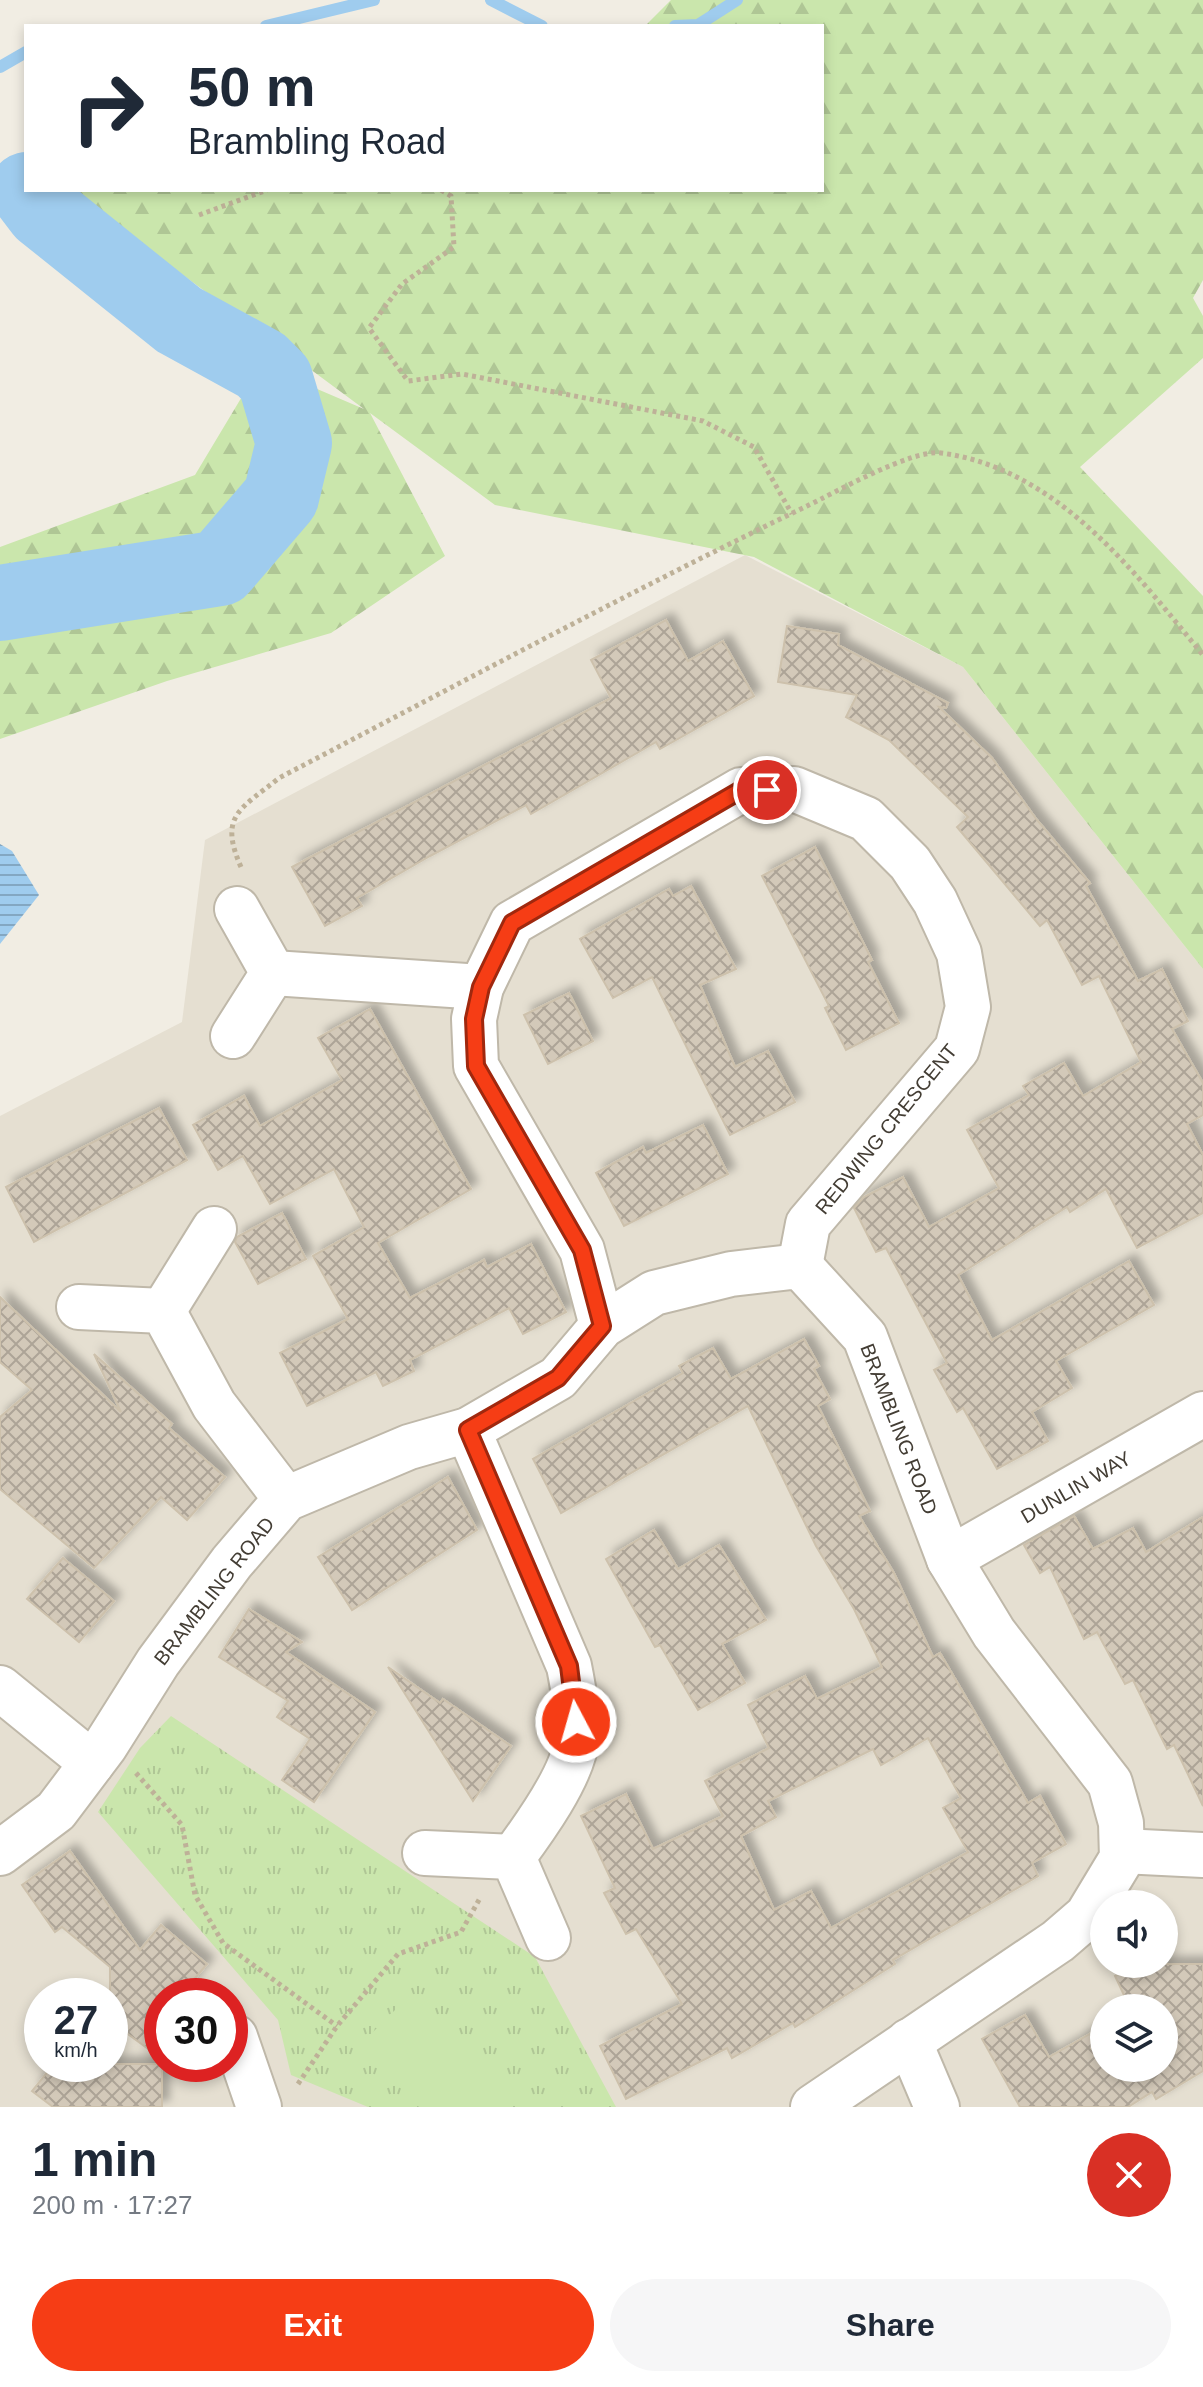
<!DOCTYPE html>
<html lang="en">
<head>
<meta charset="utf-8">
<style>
  :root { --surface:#fff; --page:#f6f6f7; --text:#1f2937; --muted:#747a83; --accent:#f63d15 }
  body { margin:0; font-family:Helvetica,sans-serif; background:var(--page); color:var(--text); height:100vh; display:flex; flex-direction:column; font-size:30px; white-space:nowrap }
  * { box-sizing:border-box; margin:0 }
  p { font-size:26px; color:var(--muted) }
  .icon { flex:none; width:44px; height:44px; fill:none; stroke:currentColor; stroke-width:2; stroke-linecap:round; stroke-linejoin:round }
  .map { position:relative; height:2107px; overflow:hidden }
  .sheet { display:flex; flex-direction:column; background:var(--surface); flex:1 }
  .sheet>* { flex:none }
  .top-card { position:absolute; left:24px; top:24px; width:800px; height:168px; border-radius:0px; box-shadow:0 4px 12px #0003; background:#fff; color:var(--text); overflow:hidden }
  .buttons { position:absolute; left:1090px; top:1890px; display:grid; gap:16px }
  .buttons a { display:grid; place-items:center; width:88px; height:88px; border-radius:50%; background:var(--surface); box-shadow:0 4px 12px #0003; font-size:40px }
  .speed { position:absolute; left:24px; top:1978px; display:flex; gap:16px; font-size:40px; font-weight:700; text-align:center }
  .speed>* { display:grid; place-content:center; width:104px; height:104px; border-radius:50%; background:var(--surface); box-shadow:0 4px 12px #0003; line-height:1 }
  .speed small { font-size:20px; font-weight:400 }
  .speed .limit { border:12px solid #d22; background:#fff; color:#111 }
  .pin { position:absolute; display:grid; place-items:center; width:68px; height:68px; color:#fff; margin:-34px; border:4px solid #fff; border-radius:50%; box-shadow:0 2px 8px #0007 }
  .me { position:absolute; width:88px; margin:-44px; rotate:354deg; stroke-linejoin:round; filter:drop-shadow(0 0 6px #0008) }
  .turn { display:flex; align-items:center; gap:28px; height:168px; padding:0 32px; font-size:36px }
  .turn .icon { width:104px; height:104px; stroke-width:2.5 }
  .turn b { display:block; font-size:56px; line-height:68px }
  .round { display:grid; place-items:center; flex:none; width:84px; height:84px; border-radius:42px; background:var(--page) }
  .headline { display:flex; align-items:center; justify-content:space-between; height:136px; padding:0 32px }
  h1 { font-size:48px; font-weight:600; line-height:60px }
  .button { display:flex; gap:16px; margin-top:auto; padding:16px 32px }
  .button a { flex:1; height:92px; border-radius:48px; background:var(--accent); color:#fff; font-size:32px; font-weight:600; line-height:92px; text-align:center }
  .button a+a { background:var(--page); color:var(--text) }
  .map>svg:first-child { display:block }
  .residential { fill:#e5dfd1; fill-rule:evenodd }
  .grass { fill:url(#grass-tufts) }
  .forest { fill:url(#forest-firs) }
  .pitch { fill:#cae6ac }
  .water { fill:url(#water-rules) }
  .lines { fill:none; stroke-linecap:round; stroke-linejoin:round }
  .stream { stroke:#9fccee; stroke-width:12 }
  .river { stroke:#9fccee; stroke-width:76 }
  .building { fill:url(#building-cross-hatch); stroke:#cdc1ac; stroke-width:2; fill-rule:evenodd; filter:url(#shadow) }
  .minor-casing { stroke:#bfb8a9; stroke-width:48 }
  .path { stroke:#beb198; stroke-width:5; stroke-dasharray:4 4; stroke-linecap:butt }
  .minor { stroke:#fff; stroke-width:44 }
  .route-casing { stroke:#a0280e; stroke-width:20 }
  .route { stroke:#f63d15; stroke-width:14 }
  .labels { text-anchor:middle; stroke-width:8; stroke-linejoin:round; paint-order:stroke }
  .street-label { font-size:20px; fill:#433d34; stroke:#fff }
</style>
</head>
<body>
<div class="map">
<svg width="1203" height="2107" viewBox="0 0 1203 2107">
  <defs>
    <pattern id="grass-tufts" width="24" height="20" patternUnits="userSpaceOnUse" patternTransform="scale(2)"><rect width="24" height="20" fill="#cae6ac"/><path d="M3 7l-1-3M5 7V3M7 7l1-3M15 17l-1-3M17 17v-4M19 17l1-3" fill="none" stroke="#afc695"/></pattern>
    <pattern id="forest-firs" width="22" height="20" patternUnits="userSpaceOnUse" patternTransform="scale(2)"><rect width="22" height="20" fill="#cae6ac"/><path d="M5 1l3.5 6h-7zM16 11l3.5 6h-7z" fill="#afc695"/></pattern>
    <pattern id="water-rules" width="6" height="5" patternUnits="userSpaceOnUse" patternTransform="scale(2)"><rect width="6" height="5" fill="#9fccee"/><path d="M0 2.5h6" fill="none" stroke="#83a7c2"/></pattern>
    <pattern id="building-cross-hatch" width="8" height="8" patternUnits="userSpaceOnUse" patternTransform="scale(2)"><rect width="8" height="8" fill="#d3c9b9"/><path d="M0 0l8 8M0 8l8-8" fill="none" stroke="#ada497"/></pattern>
    <filter id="shadow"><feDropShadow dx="7" dy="-7" stdDeviation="4" flood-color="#0004"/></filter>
  </defs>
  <rect width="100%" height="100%" fill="#f1ede3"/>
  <path class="residential" d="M745,555L963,667L1203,969V2107H0V1116L182,1022L205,840ZM1104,1904H1164V1964H1104ZM42,1996H110V2064H42ZM162,1996H230V2064H162ZM1104,2008H1164V2068H1104Z"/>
  <polygon class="grass" points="171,1716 535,1957 616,2107 368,2107 291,2075 278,2020 98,1812 140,1748"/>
  <polygon class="forest" points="671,0 1203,0 1203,280 1193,298 1203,316 1203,358 1080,467 1203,596 1203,969 963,667 754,557 495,505 370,413 445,556 331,633 167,681 0,739 0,547 195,475 261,365 364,409 68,190 822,190 822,26 645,26"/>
  <polygon class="pitch" points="412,1993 510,2093 495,2107 419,2107 359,2046"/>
  <polygon class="water" points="0,844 12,851 39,895 0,944"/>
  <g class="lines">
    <g class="stream">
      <polyline points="491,0 542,26"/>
      <polyline points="266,26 374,0"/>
      <polyline points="675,26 698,25 737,0"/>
      <polyline points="0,67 26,52"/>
    </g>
    <polyline class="river" points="0,603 220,568 281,497 294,443 275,379 261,365 179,320 43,211 27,190"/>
  </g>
  <g class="building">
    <polygon points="666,620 688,661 723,641 754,696 660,749 656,742 531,814 526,805 430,856 357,898 362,906 325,926 292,867 611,698 591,660"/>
    <polygon points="787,626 839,634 838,645 948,703 946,708 939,707 992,758 1037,820 1090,883 1086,886 1138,981 1162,969 1188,1021 1172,1029 1203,1083 1203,1115 1187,1124 1203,1155 1203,1213 1137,1248 1106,1189 1070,1212 1067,1207 958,1275 992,1340 1129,1261 1154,1305 1056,1361 1072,1388 1032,1412 1048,1441 997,1469 963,1408 957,1412 934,1370 947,1363 886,1248 876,1252 854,1208 864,1197 903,1177 929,1227 999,1188 967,1130 1029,1095 1023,1086 1064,1063 1083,1096 1141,1062 1099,976 1082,985 1047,920 1040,926 957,827 968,817 889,740 846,717 857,695 778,682"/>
    <polygon points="815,847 872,960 868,962 899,1023 846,1050 825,1008 829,1006 762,876"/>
    <polygon points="691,886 736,969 700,985 735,1067 768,1051 795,1102 730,1135 652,977 613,998 580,939 669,889 673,896"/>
    <polygon points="569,993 593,1041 548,1064 524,1015"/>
    <polygon points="370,1009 471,1189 378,1243 410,1298 484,1260 487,1267 531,1244 566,1312 523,1334 509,1308 410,1360 414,1371 383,1386 376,1372 307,1406 280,1353 348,1319 313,1256 364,1227 334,1169 270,1204 243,1156 218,1170 193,1125 244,1096 260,1126 342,1080 318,1038"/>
    <polygon points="159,1108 187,1160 34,1242 6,1187"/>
    <polygon points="703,1125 728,1174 624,1226 596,1173 643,1147 646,1153"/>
    <polygon points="282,1213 306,1259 258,1284 235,1242 237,1237"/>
    <polygon points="0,1297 121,1412 94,1354 172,1424 169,1428 225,1477 187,1520 161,1497 94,1568 0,1489 0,1417 32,1390 0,1362"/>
    <path d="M804,1339L819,1366L814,1369L830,1399L818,1406L870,1511L859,1516L894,1573L933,1657L940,1653L1028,1803L1040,1796L1066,1844L1032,1863L1038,1876L893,1960L895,1964L795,2027L793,2023L732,2058L727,2048L626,2099L600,2046L682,2004L636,1929L626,1934L604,1893L615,1888L581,1816L626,1794L653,1849L723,1816L705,1781L769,1748L748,1705L805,1676L817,1699L882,1667L854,1609L816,1546L748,1406L561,1513L533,1459L683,1373L679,1366L713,1348L731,1379ZM928,1738L961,1798L943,1808L968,1852L831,1928L811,1891L774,1910L741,1836L776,1817L768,1801L873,1749L881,1765Z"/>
    <polygon points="448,1477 477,1530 352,1610 318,1557"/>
    <polygon points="1074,1516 1093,1549 1133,1528 1146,1552 1203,1517 1203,1806 1174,1745 1167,1749 1133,1680 1125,1684 1097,1632 1084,1639 1050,1567 1040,1573 1024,1545"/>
    <polygon points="654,1530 678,1569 719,1545 766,1620 722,1644 745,1683 698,1710 660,1645 655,1647 606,1559"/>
    <polygon points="63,1558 114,1601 79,1642 27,1599"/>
    <polygon points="249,1609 302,1642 286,1652 375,1712 314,1802 282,1780 310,1739 277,1717 288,1701 219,1657"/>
    <polygon points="388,1667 440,1703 443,1699 511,1746 473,1801"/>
    <polygon points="70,1851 140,1950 161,1925 207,1964 180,1996 162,1996 162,2059 110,2021 110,1967 62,1927 55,1932 22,1885"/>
    <polygon points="1140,1964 1203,1964 1203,2071 1156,2099 1152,2092 1128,2107 1020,2107 982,2039 1025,2015 1049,2057 1104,2026 1104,2068 1164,2068 1164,2008 1130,2008 1115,1976"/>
    <polygon points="54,2064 162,2064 162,2107 53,2107 32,2091"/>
  </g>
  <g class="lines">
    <defs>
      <g id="minor">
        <polyline points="273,973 481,987"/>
        <polyline points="233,1036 273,973 237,909"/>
        <polyline points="79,1307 163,1311 214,1405 286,1499"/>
        <polyline points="163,1311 214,1229"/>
        <polyline points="602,1326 582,1250 476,1066 474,1019 481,987 512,923 741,790 794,789 866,819 910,863 935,901 959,953 968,1007 957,1049 808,1224 800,1266"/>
        <path d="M468,1430L569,1666C574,1691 578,1715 576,1741C573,1775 533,1830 513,1857"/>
        <polyline points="949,1559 1203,1414"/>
        <polyline points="0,1688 92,1763"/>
        <polyline points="1122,1851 1203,1855"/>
        <polyline points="0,1853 56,1811 105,1746 158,1662 232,1562 286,1499 409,1447 468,1430 558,1378 602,1326 654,1293 731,1274 800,1266 865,1337 949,1559 994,1633 1110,1783 1121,1823 1122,1858 1087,1916 1058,1941 813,2107"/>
        <polyline points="425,1853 513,1857 548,1938"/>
        <polyline points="235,2037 259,2107"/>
        <polyline points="909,2041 937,2107"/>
      </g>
    </defs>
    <use href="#minor" class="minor-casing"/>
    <g class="path">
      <polyline points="441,190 451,196 454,247 402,284 369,328 408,381 462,374 703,421 754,447 792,514"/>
      <polyline points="199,215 267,190"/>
      <path d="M241,867C218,815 241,809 279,778C455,686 629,592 807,506C836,492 912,449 941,453C1056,468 1134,571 1203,655"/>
      <polyline points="136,1773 182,1825 195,1895 223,1943 337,2026"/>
      <polyline points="298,2084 337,2026 398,1954 461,1932 480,1898"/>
    </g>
    <use href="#minor" class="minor"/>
  </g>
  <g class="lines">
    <defs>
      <polyline id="route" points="576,1722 569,1666 468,1430 558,1378 602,1326 582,1250 476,1066 474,1019 481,987 512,923 741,790 767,790"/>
    </defs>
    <use href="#route" class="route-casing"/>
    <use href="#route" class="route"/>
  </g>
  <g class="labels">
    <g class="street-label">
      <text transform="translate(886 1129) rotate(-51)" y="7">REDWING CRESCENT</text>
      <text transform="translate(899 1429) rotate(69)" y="7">BRAMBLING ROAD</text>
      <text transform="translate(1076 1487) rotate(-30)" y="7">DUNLIN WAY</text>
      <text transform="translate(214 1591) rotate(-52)" y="7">BRAMBLING ROAD</text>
    </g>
  </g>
</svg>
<div class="buttons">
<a><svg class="icon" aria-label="sound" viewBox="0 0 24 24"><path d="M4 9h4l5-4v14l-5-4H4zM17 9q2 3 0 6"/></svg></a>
<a><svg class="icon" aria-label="layers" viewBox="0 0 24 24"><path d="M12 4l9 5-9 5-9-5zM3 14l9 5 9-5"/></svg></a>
</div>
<div class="speed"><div>27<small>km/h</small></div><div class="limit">30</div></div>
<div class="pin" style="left:767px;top:790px;background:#d93025"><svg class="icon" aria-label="arrive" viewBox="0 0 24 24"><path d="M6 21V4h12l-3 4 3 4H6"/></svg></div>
<svg class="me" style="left:576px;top:1722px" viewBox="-20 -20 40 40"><circle r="17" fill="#f63d15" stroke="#fff" stroke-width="3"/><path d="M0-11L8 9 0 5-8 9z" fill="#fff"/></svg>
<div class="top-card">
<div class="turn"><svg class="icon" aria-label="right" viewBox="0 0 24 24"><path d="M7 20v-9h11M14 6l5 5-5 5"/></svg><div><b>50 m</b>Brambling Road</div></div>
</div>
</div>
<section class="sheet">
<div class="headline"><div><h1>1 min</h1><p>200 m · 17:27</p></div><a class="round" style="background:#d93025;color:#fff"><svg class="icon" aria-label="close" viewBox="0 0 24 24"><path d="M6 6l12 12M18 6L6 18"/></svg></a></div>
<div class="button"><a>Exit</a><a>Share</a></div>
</section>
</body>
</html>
